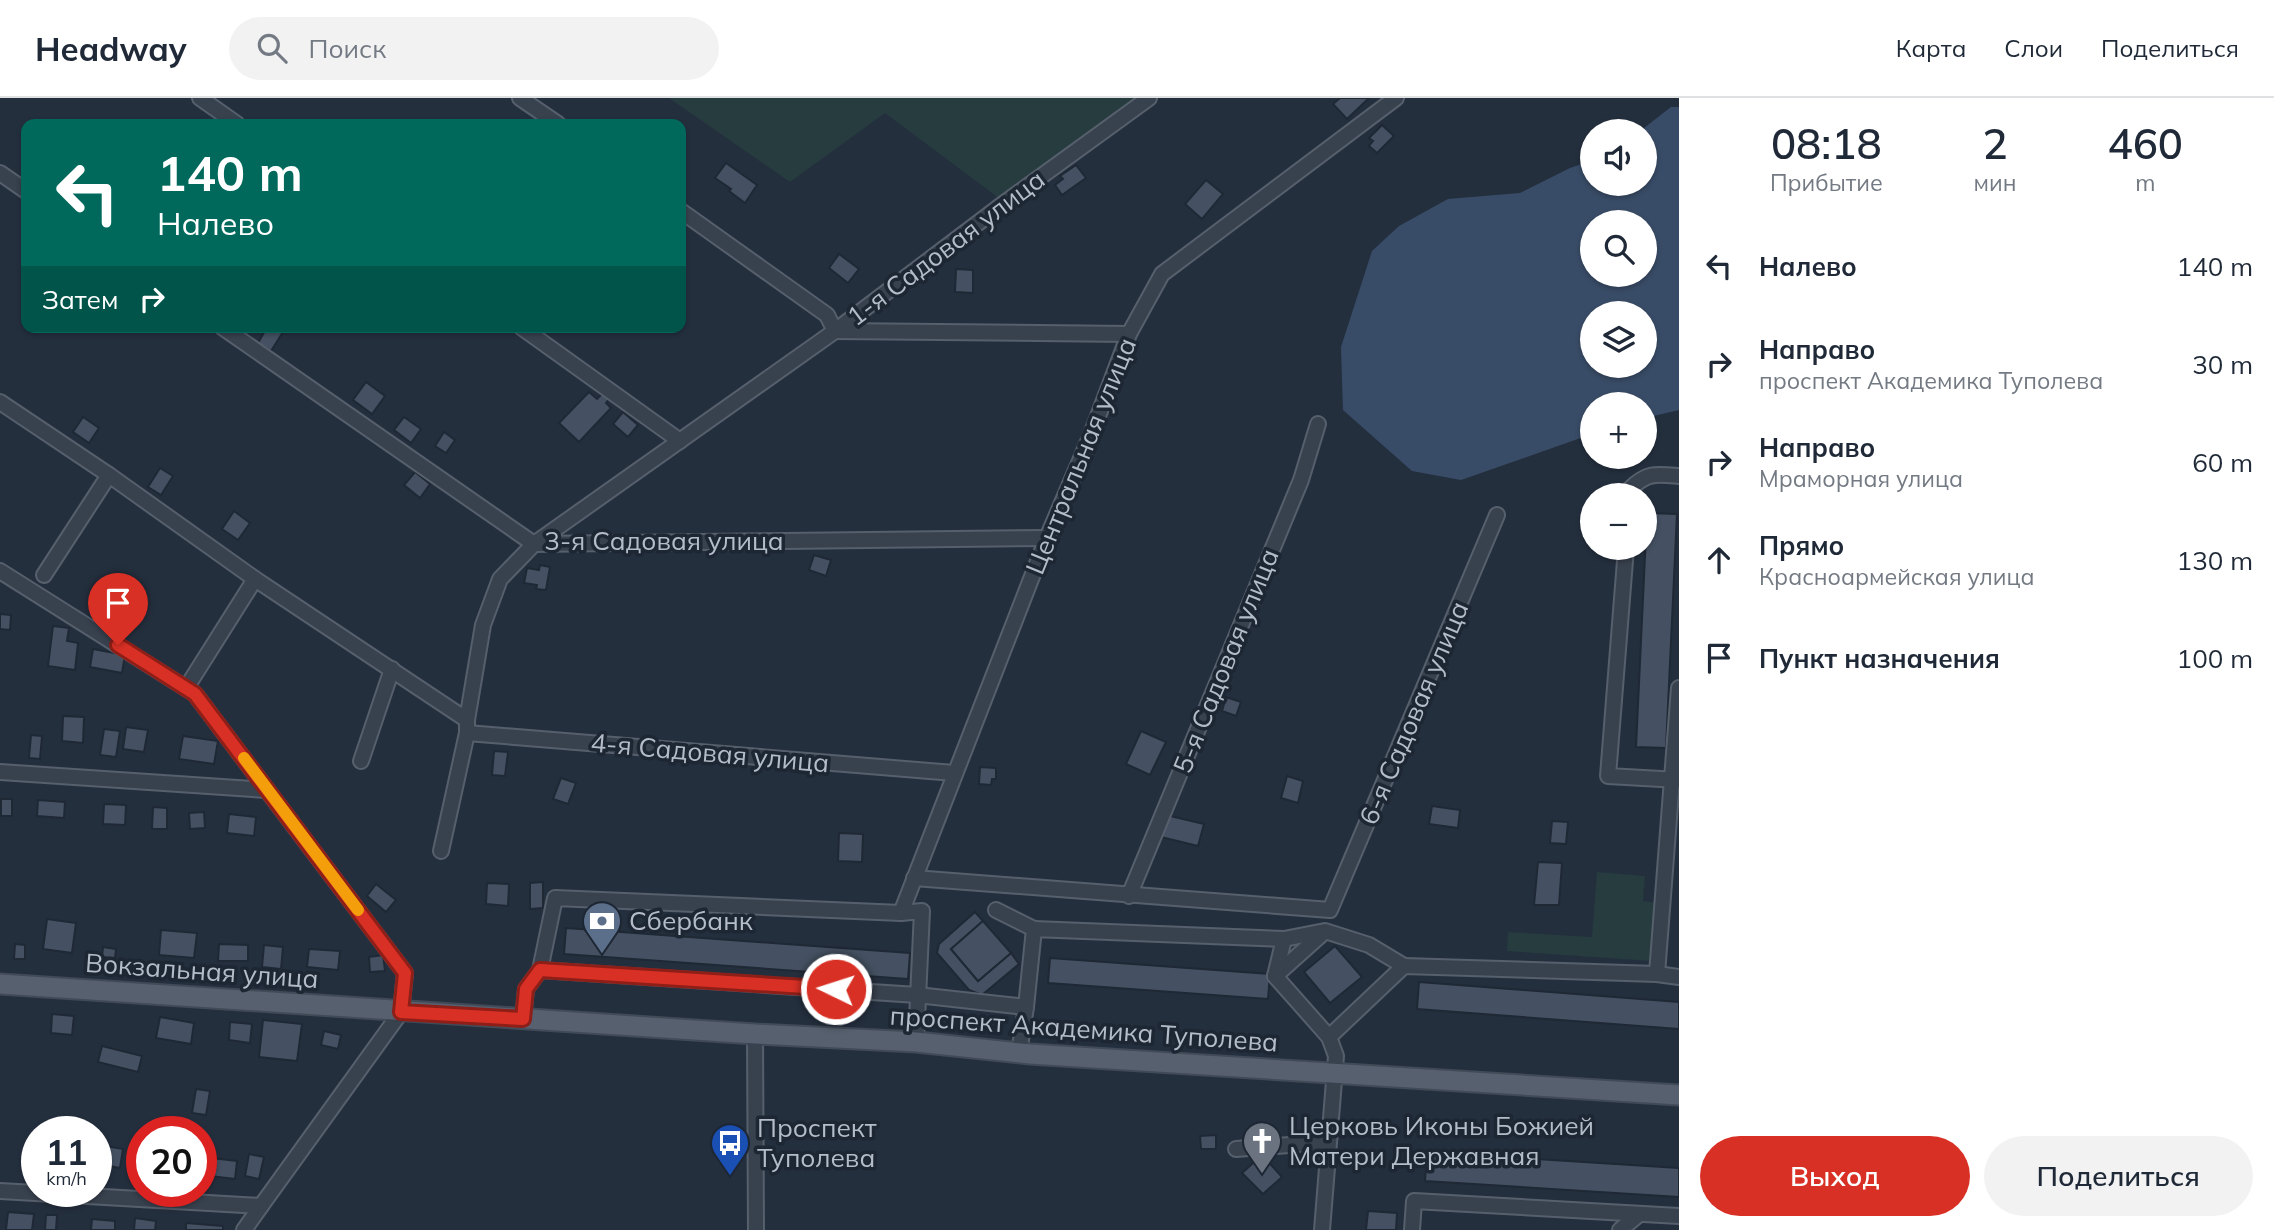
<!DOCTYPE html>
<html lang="ru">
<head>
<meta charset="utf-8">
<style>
  :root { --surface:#fff; --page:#f2f2f3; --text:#1f2937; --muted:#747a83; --line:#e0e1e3; --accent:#d93025 }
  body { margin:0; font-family:Mulish,sans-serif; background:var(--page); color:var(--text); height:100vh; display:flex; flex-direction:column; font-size:26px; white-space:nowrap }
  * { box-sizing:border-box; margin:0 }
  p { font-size:23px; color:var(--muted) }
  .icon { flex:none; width:38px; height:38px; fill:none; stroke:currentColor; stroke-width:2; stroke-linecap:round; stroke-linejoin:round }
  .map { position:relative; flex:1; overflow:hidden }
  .drawer { display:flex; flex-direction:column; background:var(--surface); width:595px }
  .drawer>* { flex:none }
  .hud { position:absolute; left:21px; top:21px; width:665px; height:214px; border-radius:14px; box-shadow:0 2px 5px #0004; background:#00695c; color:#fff; overflow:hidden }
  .fabs { position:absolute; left:1580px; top:21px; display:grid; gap:14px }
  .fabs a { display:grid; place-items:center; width:77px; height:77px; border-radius:50%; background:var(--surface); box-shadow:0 2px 5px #0004; font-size:35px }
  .speed { position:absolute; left:21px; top:1018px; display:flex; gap:14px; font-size:35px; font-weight:700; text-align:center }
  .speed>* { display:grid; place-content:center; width:91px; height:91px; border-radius:50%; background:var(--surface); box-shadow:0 2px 5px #0004; line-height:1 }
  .speed small { font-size:18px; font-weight:400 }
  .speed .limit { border:10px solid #d22; background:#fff; color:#111 }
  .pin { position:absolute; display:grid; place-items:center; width:60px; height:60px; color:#fff; margin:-72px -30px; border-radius:50% 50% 50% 0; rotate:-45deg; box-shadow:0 0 7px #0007 }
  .pin .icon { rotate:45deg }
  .me { position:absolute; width:77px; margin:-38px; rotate:274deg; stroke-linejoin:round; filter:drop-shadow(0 0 5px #0008) }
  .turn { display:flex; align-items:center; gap:24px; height:147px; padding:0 21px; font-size:32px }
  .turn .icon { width:91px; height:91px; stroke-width:2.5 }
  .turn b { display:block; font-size:49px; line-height:60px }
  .then { display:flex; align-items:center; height:66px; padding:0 21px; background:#0003; gap:14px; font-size:26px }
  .eta { display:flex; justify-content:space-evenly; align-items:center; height:119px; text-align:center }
  .eta b { font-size:42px; font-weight:600; line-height:49px }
  .primary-button { display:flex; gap:14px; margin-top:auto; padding:14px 21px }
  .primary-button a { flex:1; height:80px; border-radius:42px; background:var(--accent); color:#fff; font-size:28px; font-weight:600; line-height:80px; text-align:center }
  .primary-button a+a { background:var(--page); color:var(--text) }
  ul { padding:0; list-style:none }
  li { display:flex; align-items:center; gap:21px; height:98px; padding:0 21px }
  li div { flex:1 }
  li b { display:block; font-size:26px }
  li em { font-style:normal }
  header { display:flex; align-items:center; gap:42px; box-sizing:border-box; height:98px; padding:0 35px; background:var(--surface); border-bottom:2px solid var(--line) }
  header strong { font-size:33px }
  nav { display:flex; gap:38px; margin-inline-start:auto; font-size:24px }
  .search { width:490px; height:63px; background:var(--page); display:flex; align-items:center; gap:18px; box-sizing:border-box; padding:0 24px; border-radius:38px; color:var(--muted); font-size:26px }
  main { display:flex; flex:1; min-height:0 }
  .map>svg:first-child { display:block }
  .green { fill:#263c3f }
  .water { fill:#394c67; fill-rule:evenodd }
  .building { fill:#455162; stroke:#1f2835; stroke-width:2 }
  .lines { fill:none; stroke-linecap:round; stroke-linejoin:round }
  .minor-casing { stroke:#565f6c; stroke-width:18 }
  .major-casing { stroke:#414a57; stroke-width:23 }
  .minor { stroke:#38414e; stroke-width:14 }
  .major { stroke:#56606e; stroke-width:19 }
  .route-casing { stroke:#8d1f18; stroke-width:18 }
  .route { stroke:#d93025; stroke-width:12 }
  .slow { stroke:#f59e0b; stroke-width:12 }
  .labels { text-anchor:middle; stroke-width:7; stroke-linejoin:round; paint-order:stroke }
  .street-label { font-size:26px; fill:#b4bcc9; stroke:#1d2633 }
  .poi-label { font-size:26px; fill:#b4bcc9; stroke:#1d2633; text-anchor:start }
</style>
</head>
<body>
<header>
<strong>Headway</strong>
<div class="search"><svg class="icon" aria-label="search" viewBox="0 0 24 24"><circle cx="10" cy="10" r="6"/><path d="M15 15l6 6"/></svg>Поиск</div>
<nav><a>Карта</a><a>Слои</a><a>Поделиться</a></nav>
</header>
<main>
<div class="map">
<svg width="1679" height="1132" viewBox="0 0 1679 1132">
  <rect width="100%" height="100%" fill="#242f3e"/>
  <g class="green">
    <polygon points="669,0 1142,0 1000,101 885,15 790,84"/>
    <polygon points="1597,774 1645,778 1643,803 1656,805 1652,863 1507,853 1508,834 1592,839"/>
  </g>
  <path class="water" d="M1671,9H1679V312L1645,320V306H1592V336L1461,382L1412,373L1343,312L1341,249L1372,153L1399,128L1448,101L1520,95L1570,70L1588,64L1592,60V86H1645V33H1633L1644,30ZM1592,124H1645V177H1592ZM1592,215H1645V268H1592Z"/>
  <g class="building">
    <polygon points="1340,0 1369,0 1347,21 1333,6"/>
    <polygon points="1382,27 1394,38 1377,55 1369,48 1373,43 1369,40"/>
    <polygon points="726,65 757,87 745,105 729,93 731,91 715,80"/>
    <polygon points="1076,67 1086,80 1062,97 1055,87 1063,81 1060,78"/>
    <polygon points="1206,82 1223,96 1202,121 1185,106"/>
    <polygon points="839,156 859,171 848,185 829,170"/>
    <polygon points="956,171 973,172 973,195 955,194"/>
    <polygon points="267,229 275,229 283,234 271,253 258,245"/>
    <polygon points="366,284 385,298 372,316 353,302"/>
    <polygon points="589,294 597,301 603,295 609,301 606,305 611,310 579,344 559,325"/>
    <polygon points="623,314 638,327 628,339 613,326"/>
    <polygon points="83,319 99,330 89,345 73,334"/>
    <polygon points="404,319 421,331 411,345 394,332"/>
    <polygon points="444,334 455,342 446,355 435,348"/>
    <polygon points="160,370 173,378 161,397 148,389"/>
    <polygon points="415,374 430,386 420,400 404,387"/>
    <polygon points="234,413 250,425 238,442 222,431"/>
    <polygon points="1647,415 1677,416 1666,650 1636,649"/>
    <polygon points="814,457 831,462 826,478 809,472"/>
    <polygon points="540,467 550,469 546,492 536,491 537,487 524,485 527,470 539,472"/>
    <polygon points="0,516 11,517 10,532 0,531"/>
    <polygon points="53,528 69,530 67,543 78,545 75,572 48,568"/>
    <polygon points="93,551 125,557 122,575 90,569"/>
    <polygon points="1226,599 1241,604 1236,618 1222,613"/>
    <polygon points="63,618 84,619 83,645 62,643"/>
    <polygon points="126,629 148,632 144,654 123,651"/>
    <polygon points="104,631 120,633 116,659 100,657"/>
    <polygon points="1141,633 1166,644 1150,677 1126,666"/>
    <polygon points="31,637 42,638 40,661 29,660"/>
    <polygon points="183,638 218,643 214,666 179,661"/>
    <polygon points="494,653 508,654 505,678 492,677"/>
    <polygon points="980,669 996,670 996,681 992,681 991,687 979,686"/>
    <polygon points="1287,678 1303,683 1298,705 1281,700"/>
    <polygon points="561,680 576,685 568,706 553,701"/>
    <rect x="1" y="701" width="11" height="17"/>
    <polygon points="38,702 65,704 64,720 37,718"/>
    <polygon points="104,706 126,707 125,727 103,726"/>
    <polygon points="1432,708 1460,712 1458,730 1429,726"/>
    <polygon points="153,709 167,710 167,731 152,731"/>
    <polygon points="204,714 205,730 190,731 189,715"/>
    <polygon points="229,716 256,719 254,738 227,735"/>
    <polygon points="1166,717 1204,726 1198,748 1161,739"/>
    <polygon points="1552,723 1568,724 1566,746 1550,745"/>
    <polygon points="839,735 863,736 862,764 838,763"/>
    <polygon points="1538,764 1562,765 1559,807 1534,807"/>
    <polygon points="543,784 543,810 530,811 530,785"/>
    <polygon points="487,785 509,786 508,808 486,806"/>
    <polygon points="376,786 396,802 386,814 367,798"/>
    <polygon points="975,814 983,823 951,851 978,883 1011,855 1019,866 982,897 969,892 937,855 939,846"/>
    <polygon points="47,821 76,825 72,855 43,851"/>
    <polygon points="983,823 1011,855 978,883 951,851"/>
    <polygon points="566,830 910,855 908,881 564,856"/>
    <polygon points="161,832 197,835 194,860 159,857"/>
    <polygon points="15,846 25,847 25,861 14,861"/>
    <polygon points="219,846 248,847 248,863 218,863"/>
    <polygon points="264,847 283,849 281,871 262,869"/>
    <polygon points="1335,848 1362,879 1330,905 1304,874"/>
    <polygon points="103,849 116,851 115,860 102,859"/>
    <polygon points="309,851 340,853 338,872 307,869"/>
    <polygon points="383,857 385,873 370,874 369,859"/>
    <polygon points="1050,860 1270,876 1268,901 1048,885"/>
    <polygon points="1419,884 1679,904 1679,931 1417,911"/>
    <polygon points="52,916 74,918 72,937 51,935"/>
    <polygon points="160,919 194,925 191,946 156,940"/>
    <polygon points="263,922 302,926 297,963 259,959"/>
    <polygon points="230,924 252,926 250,945 229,942"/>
    <polygon points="324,933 341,937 338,951 321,947"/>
    <polygon points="102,948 142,958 138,974 98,964"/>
    <polygon points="196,991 210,993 206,1017 192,1015"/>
    <polygon points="1216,1037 1216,1051 1201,1051 1200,1038"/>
    <polygon points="106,1048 123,1051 120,1070 103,1067"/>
    <polygon points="1427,1054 1679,1070 1679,1099 1425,1083"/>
    <polygon points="249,1056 264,1059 259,1081 245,1078"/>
    <polygon points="1262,1057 1282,1079 1263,1096 1242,1075"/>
    <polygon points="203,1059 237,1063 235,1081 202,1077"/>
    <polygon points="134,1070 142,1071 142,1086 132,1085"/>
    <polygon points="1368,1113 1397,1115 1396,1132 1366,1132"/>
    <polygon points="8,1114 34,1116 32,1132 6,1132"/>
    <polygon points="46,1117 57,1117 56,1132 45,1132"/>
    <polygon points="135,1120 156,1123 155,1132 134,1132"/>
    <polygon points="92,1121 115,1123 115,1132 91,1132"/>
    <polygon points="186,1125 223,1128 223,1132 186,1132"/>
  </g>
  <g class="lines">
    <defs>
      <g id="minor">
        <polyline points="200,0 237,26"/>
        <polyline points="520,0 558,26"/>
        <polyline points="0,75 26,93"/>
        <polyline points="681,113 827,217 835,233"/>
        <polyline points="222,229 534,446 1047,440"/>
        <polyline points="521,229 680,343"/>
        <polyline points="835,233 1129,236"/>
        <polyline points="0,304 109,377 255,481 467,622"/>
        <path d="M1630,397V391C1647,374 1656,376 1679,378"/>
        <polyline points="1626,450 1608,678 1679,682"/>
        <polyline points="0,473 195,596 267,692"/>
        <polyline points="44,477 109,377"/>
        <polyline points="190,584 255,481"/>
        <polyline points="467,635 954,675"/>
        <polyline points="361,663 392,571"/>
        <polyline points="0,674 267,692 405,875 401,914 261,1108 0,1093"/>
        <polyline points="441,753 467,635 467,622 483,527 500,481 534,446 835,233 1003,106 1149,0"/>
        <polyline points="914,780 1330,812 1497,417"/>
        <polyline points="1129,798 1301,382 1318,326"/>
        <polyline points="996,812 1034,831"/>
        <polyline points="901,815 1047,440 1091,337 1129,236 1162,176 1396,0"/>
        <polyline points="1284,841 1325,833 1369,847 1404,868"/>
        <polyline points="540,872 917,897 1026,909 1019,955"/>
        <polyline points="1657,876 1679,590"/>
        <polyline points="1275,878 1323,835"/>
        <polyline points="1026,909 1034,831 1284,841 1275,878 1329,939"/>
        <polyline points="523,921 526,891 540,872 555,800 901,815 922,813 916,944"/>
        <polyline points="755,936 756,1132"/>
        <polyline points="1236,1051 1328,1044"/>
        <polyline points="244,1132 261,1108"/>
        <polyline points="1322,1132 1336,958 1329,939 1404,868 1657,876 1679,879"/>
        <polyline points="1412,1132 1414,1103 1679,1118"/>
        <polyline points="1620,1132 1637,1118"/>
      </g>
      <polyline id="major" points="0,886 755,936 916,944 1030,956 1679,997"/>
    </defs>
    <use href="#minor" class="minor-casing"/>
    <use href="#major" class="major-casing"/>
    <use href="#minor" class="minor"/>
    <use href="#major" class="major"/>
  </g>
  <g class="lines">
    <defs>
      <polyline id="route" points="118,547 195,596 405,875 401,914 523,921 526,891 540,872 836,891"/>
    </defs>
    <use href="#route" class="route-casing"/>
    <use href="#route" class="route"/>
    <polyline class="slow" points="244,660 358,812"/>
  </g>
  <defs>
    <symbol id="bank-pin" viewBox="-11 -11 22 30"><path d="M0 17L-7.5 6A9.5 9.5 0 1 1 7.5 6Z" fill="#5c6f8a" stroke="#1d2633"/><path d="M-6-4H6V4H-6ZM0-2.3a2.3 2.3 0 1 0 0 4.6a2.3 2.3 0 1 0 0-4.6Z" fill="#fff"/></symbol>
    <symbol id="church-pin" viewBox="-11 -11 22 30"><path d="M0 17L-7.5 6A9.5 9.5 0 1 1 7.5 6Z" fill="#6b7280" stroke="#1d2633"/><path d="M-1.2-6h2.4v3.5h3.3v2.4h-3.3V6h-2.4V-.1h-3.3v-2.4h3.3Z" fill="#fff"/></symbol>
    <symbol id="bus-pin" viewBox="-11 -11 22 30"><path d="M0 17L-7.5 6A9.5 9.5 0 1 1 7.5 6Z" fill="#1a4fb4" stroke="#1d2633"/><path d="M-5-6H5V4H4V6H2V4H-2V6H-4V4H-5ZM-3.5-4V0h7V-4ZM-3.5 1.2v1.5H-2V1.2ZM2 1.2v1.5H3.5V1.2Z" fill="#fff"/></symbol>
  </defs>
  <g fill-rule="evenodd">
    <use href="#bank-pin" x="580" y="801" width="44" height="60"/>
    <use href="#church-pin" x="1240" y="1021" width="44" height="60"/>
    <use href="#bus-pin" x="708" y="1023" width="44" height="60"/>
  </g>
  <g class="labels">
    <g class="street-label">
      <text transform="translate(946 150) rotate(-37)" y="9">1-я Садовая улица</text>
      <text transform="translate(1081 358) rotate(-68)" y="9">Центральная улица</text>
      <text x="664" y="452">3-я Садовая улица</text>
      <text transform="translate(1226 563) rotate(-68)" y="9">5-я Садовая улица</text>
      <text transform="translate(1414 615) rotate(-67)" y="9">6-я Садовая улица</text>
      <text transform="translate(710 655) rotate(5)" y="9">4-я Садовая улица</text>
      <text transform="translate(202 873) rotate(4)" y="9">Вокзальная улица</text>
      <text transform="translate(1084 931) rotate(4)" y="9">проспект Академика Туполева</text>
    </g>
    <g class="poi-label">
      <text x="629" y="832">Сбербанк</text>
      <text x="1289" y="1037">Церковь Иконы Божией<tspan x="1289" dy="30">Матери Державная</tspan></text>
      <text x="757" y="1039">Проспект<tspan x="757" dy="30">Туполева</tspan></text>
    </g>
  </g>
</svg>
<div class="fabs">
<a><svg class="icon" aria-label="sound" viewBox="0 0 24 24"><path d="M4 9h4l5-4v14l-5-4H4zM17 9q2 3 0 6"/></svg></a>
<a><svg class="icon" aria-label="search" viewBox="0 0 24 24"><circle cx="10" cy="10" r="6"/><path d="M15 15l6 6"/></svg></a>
<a><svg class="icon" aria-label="layers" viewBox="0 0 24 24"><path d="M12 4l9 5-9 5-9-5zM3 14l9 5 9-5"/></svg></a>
<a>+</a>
<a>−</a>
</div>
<div class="speed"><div>11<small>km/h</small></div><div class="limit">20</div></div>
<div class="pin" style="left:118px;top:547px;background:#d93025"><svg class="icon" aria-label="arrive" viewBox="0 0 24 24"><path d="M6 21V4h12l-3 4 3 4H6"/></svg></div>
<svg class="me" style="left:836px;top:891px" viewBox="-20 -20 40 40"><circle r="17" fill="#d93025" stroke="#fff" stroke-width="3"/><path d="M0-11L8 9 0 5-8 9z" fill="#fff"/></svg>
<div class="hud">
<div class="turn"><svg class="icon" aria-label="left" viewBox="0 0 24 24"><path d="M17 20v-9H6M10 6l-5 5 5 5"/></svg><div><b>140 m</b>Налево</div></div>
<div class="then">Затем<svg class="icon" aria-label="right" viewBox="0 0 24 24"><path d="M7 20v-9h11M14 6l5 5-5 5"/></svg></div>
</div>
</div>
<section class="drawer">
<div class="eta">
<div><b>08:18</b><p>Прибытие</p></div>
<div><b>2</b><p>мин</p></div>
<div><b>460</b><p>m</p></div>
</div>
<ul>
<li><svg class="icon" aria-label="left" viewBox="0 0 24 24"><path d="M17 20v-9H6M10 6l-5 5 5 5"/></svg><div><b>Налево</b></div><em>140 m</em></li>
<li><svg class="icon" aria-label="right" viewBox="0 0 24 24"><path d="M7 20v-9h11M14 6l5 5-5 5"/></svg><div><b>Направо</b><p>проспект Академика Туполева</p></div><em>30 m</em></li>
<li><svg class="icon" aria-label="right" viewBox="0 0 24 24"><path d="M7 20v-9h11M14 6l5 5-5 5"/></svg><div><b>Направо</b><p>Мраморная улица</p></div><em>60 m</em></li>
<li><svg class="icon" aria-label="ahead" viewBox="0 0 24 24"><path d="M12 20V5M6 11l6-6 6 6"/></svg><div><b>Прямо</b><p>Красноармейская улица</p></div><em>130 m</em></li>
<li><svg class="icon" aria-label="arrive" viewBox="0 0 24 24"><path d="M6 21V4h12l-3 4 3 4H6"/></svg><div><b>Пункт назначения</b></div><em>100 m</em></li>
</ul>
<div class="primary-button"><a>Выход</a><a>Поделиться</a></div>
</section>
</main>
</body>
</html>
